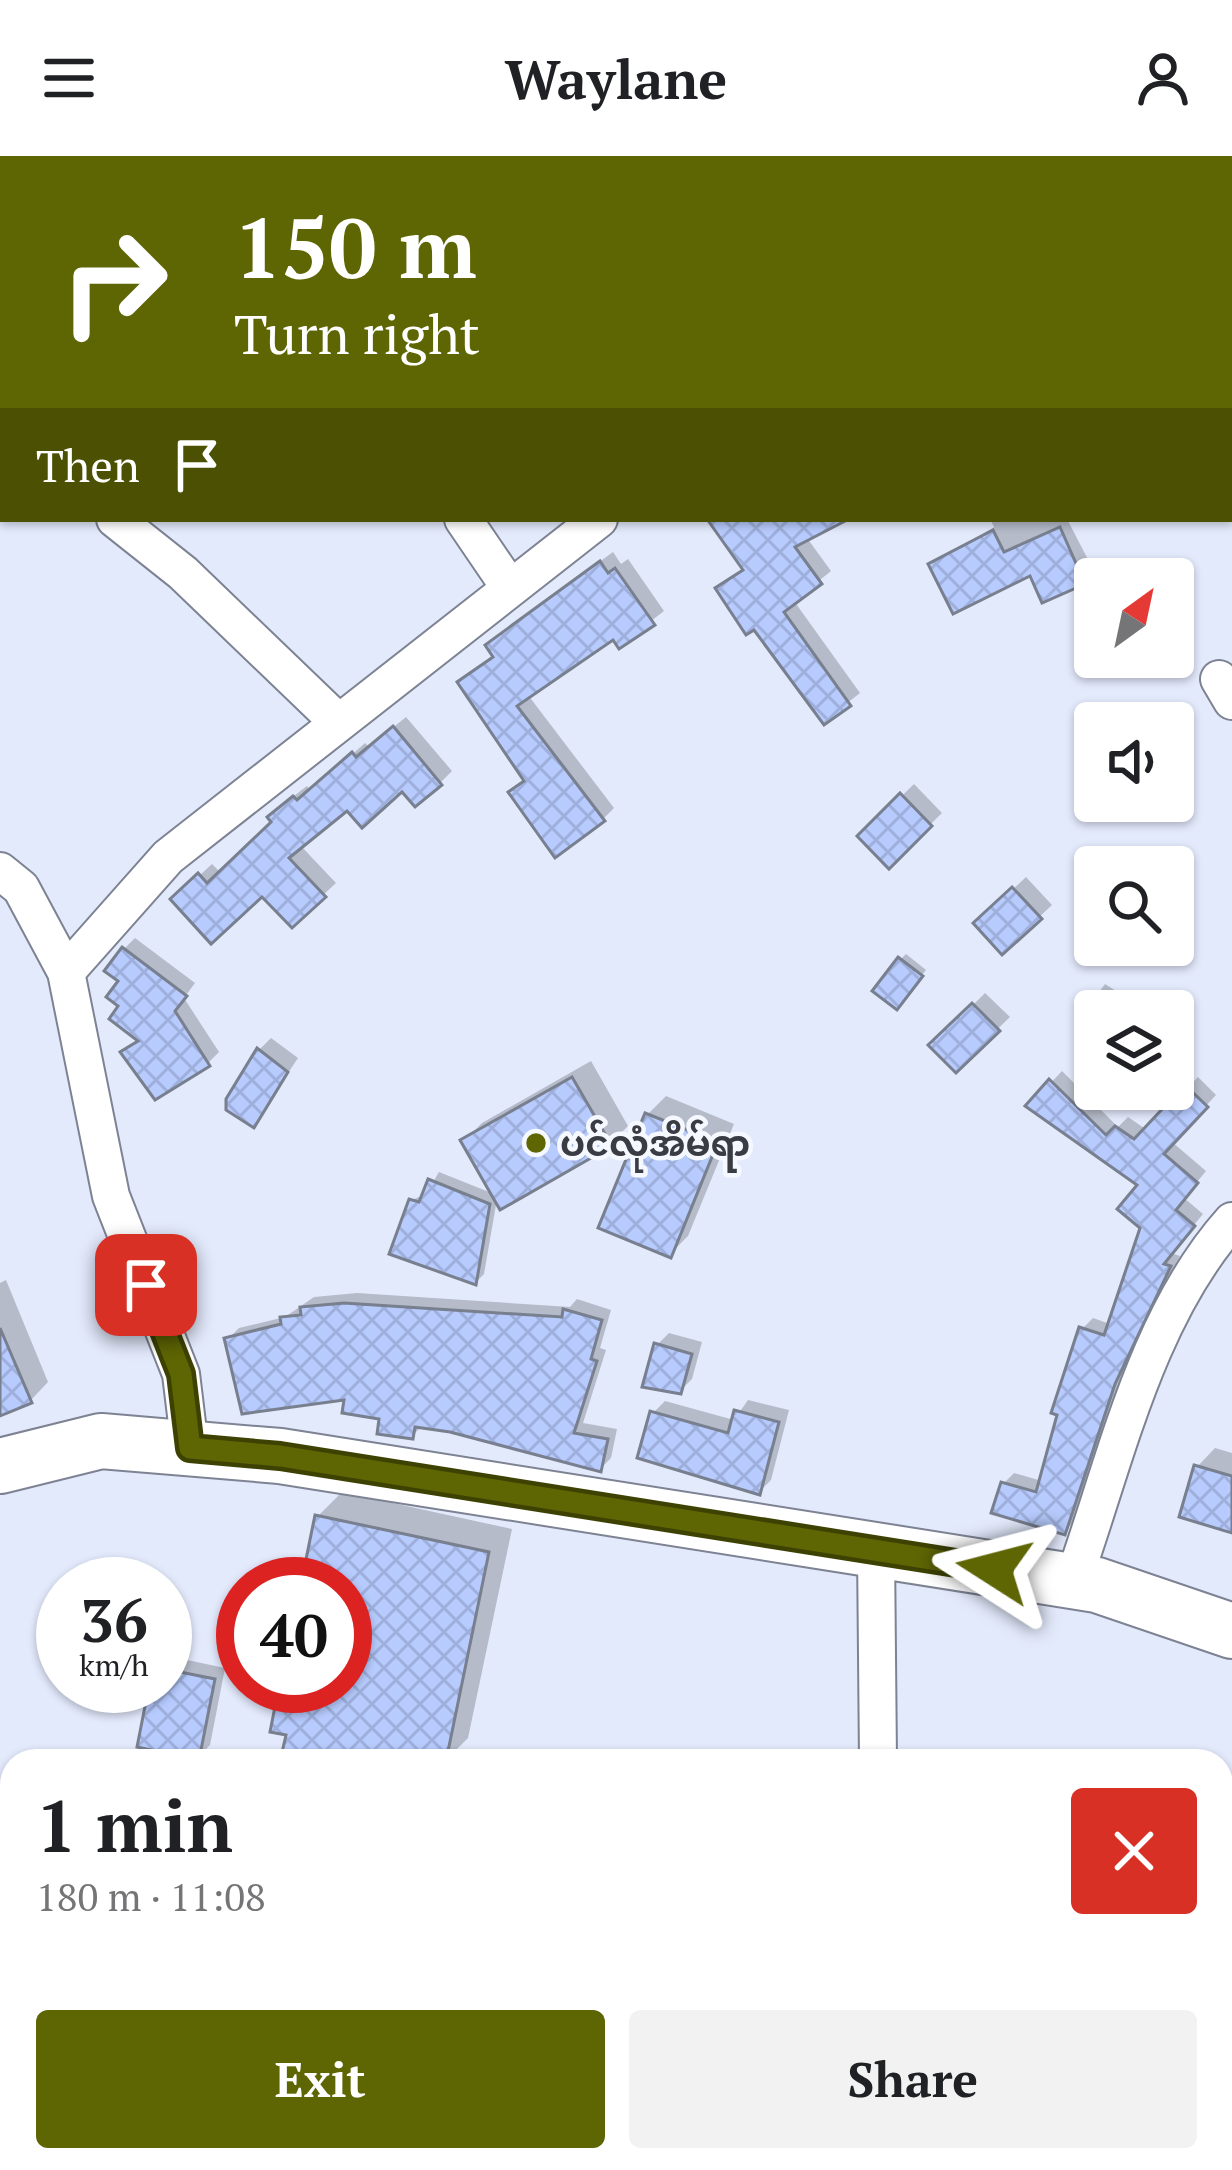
<!DOCTYPE html>
<html lang="en">
<head>
<meta charset="utf-8">
<style>
  :root { --surface:#fff; --page:#f2f2f2; --text:#202124; --muted:#757577; --accent:#5e6503 }
  body { margin:0; font-family:"PT Serif","Noto Sans Myanmar",serif; background:var(--page); color:var(--text); height:100vh; display:flex; flex-direction:column; font-size:45px; white-space:nowrap }
  * { box-sizing:border-box; margin:0 }
  p { font-size:39px; color:var(--muted) }
  .icon { flex:none; width:66px; height:66px; fill:none; stroke:currentColor; stroke-width:2; stroke-linecap:round; stroke-linejoin:round }
  .map { position:relative; flex:1; overflow:hidden }
  .sheet { position:absolute; left:0px; top:1593px; width:1233px; height:423px; display:flex; flex-direction:column; background:var(--surface); border-radius:36px 36px 0 0; box-shadow:0 3px 9px #0004 }
  .sheet>* { flex:none }
  .guide { position:absolute; left:0px; top:0px; width:1233px; height:366px; box-shadow:0 3px 9px #0004; background:#5e6503; color:#fff; overflow:hidden }
  .needle { width:78px; rotate:33deg }
  .buttons { position:absolute; left:1074px; top:402px; display:grid; gap:24px }
  .buttons a { display:grid; place-items:center; width:120px; height:120px; border-radius:12px; background:var(--surface); box-shadow:0 3px 9px #0004; font-size:60px }
  .speed { position:absolute; left:36px; top:1401px; display:flex; gap:24px; font-size:60px; font-weight:700; text-align:center }
  .speed>* { display:grid; place-content:center; width:156px; height:156px; border-radius:50%; background:var(--surface); box-shadow:0 3px 9px #0004; line-height:1 }
  .speed small { font-size:30px; font-weight:400 }
  .speed .limit { border:18px solid #d22; background:#fff; color:#111 }
  .pin { position:absolute; display:grid; place-items:center; width:102px; height:102px; color:#fff; margin:-51px; border-radius:24px; box-shadow:0 6px 18px #0006 }
  .me { position:absolute; width:132px; margin:-66px; rotate:279deg; stroke-linejoin:round; filter:drop-shadow(0 0 9px #0008) }
  .turn { display:flex; align-items:center; gap:42px; height:252px; padding:0 36px; font-size:54px }
  .turn .icon { width:156px; height:156px; stroke-width:2.5 }
  .turn b { display:block; font-size:84px; line-height:102px }
  .then { display:flex; align-items:center; height:114px; padding:0 36px; background:#0003; gap:24px; font-size:45px }
  .round { display:grid; place-items:center; flex:none; width:126px; height:126px; border-radius:12px; background:var(--page) }
  .overview { display:flex; align-items:center; justify-content:space-between; height:204px; padding:0 36px }
  h1 { font-size:72px; font-weight:700; line-height:90px }
  .cta { display:flex; gap:24px; margin-top:auto; padding:24px 36px }
  .cta a { flex:1; height:138px; border-radius:12px; background:var(--accent); color:#fff; font-size:48px; font-weight:700; line-height:138px; text-align:center }
  .cta a+a { background:var(--page); color:var(--text) }
  header { display:flex; justify-content:space-between; align-items:center; height:156px; padding:0 36px; background:var(--surface); font-size:54px; font-weight:700 }
  .map>svg:first-child { display:block }
  .shadow { fill:#0003 }
  .building { fill:url(#building-cross-hatch); stroke:#787f8e; stroke-width:3 }
  .lines { fill:none; stroke-linecap:round; stroke-linejoin:round }
  .street-casing { stroke:#7d8393; stroke-width:40 }
  .secondary-casing { stroke:#7d8393; stroke-width:58 }
  .street { stroke:#fff; stroke-width:36 }
  .secondary { stroke:#fff; stroke-width:54 }
  .route-casing { stroke:#3d4202; stroke-width:30 }
  .route { stroke:#5e6503; stroke-width:21 }
  .poi-dot { fill:#5e6503; stroke:#f5f8ff; stroke-width:4.5 }
  .labels { text-anchor:middle; stroke-width:9; stroke-linejoin:round; paint-order:stroke }
  .poi-label { font-size:36px; font-weight:bold; fill:#393c43; stroke:#f5f8ff; text-anchor:start }
</style>
</head>
<body>
<header><svg class="icon" aria-label="menu" viewBox="0 0 24 24"><path d="M4 6h16M4 12h16M4 18h16"/></svg>Waylane<svg class="icon" aria-label="person" viewBox="0 0 24 24"><circle cx="12" cy="8" r="4"/><path d="M4 21q1-7 8-7t8 7"/></svg></header>
<div class="map">
<svg width="1232" height="2014" viewBox="0 0 1232 2014">
  <defs>
    <pattern id="building-cross-hatch" width="8" height="8" patternUnits="userSpaceOnUse" patternTransform="scale(3)"><rect width="8" height="8" fill="#b7cbfe"/><path d="M0 0l8 8M0 8l8-8" fill="none" stroke="#9eafdb"/></pattern>
  </defs>
  <rect width="100%" height="100%" fill="#e3eafc"/>
  <g class="shadow">
    <polygon points="1230,120 1232,123 1230,220"/>
    <polygon points="1232,278 1232,323 1230,324 1230,279"/>
    <polygon points="711,363 843,363 807,382 831,415 794,445 860,537 824,565 755,470 719,433 745,412"/>
    <polygon points="990,363 1067,363 1094,415 1083,426 932,409 994,371"/>
    <polygon points="613,396 621,408 628,403 664,455 620,489 614,480 528,539 614,652 603,663 527,623 461,526 495,499 500,478"/>
    <polygon points="406,561 452,615 440,627 348,651 300,689 336,727 292,768 262,737 174,743 212,708 221,717 274,666 282,649 307,630 311,635 365,587 369,591"/>
    <polygon points="914,628 942,657 889,709 861,680"/>
    <polygon points="1026,721 1052,749 1003,795 977,767"/>
    <polygon points="135,782 195,827 184,842 219,896 208,907 124,897 140,882 122,849 124,793"/>
    <polygon points="906,798 926,814 901,845 901,803"/>
    <polygon points="1105,828 1148,855 1095,855 1095,883 1074,870"/>
    <polygon points="985,837 1010,861 956,913 933,889"/>
    <polygon points="271,882 298,902 254,968 259,894"/>
    <polygon points="591,905 628,970 610,988 497,1043 484,1118 476,1126 412,1044 426,1038 439,1016 494,1038 464,985 482,967"/>
    <polygon points="1062,915 1118,971 1128,961 1147,974 1198,921 1216,939 1172,986 1206,1015 1184,1042 1203,1058 1171,1097 1180,1100 1125,1215 1075,1365 1064,1375 1004,1327 1014,1317 1042,1325 1082,1173 1093,1162 1110,1168 1143,1071 1141,1028 1029,950"/>
    <polygon points="666,940 734,968 688,1080 670,1098 648,958"/>
    <polygon points="6,1124 48,1226 30,1245 0,1257 0,1127"/>
    <polygon points="357,1137 570,1151 577,1143 611,1154 600,1192 606,1194 583,1267 617,1273 611,1302 600,1313 423,1269 412,1280 348,1240 228,1183 239,1172 285,1161 314,1141"/>
    <polygon points="669,1177 702,1186 692,1223 680,1235 657,1189"/>
    <polygon points="748,1244 789,1254 771,1324 759,1336 653,1257 665,1245 734,1264"/>
    <polygon points="1215,1292 1232,1297 1232,1374 1197,1311"/>
    <polygon points="342,1336 512,1373 468,1582 445,1605 284,1605 290,1577 282,1530 345,1530 345,1428 304,1428 318,1360"/>
    <polygon points="168,1500 225,1512 210,1589 198,1601 152,1530 165,1530"/>
  </g>
  <g class="building">
    <polygon points="707,363 849,363 795,391 822,428 784,456 851,550 824,569 754,474 746,479 715,432 743,414"/>
    <polygon points="1060,371 1085,428 1042,447 1030,420 953,458 928,408 993,374 1004,396"/>
    <polygon points="600,405 608,417 615,412 655,469 619,493 613,484 517,550 605,665 555,702 508,636 524,625 457,526 493,501 485,489"/>
    <polygon points="393,570 442,629 415,651 402,636 362,672 347,655 289,702 326,741 292,772 262,741 211,788 170,743 198,717 207,727 271,666 267,661 293,640 297,644 352,596 356,601"/>
    <polygon points="900,637 932,670 889,713 857,680"/>
    <polygon points="1012,731 1042,763 1002,799 973,767"/>
    <polygon points="122,791 187,840 175,855 210,910 155,944 120,896 138,885 109,863 118,850 106,841 118,825 104,815"/>
    <polygon points="898,801 923,820 897,854 872,835"/>
    <polygon points="972,847 1000,875 956,917 928,889"/>
    <polygon points="257,892 288,916 254,972 226,954 226,943"/>
    <polygon points="572,921 612,990 500,1054 460,984"/>
    <polygon points="1049,923 1106,979 1115,970 1134,983 1185,929 1208,951 1164,998 1198,1027 1176,1054 1195,1070 1164,1108 1171,1110 1115,1228 1065,1379 991,1357 1001,1326 1036,1336 1057,1259 1051,1257 1079,1171 1104,1179 1140,1072 1117,1053 1137,1029 1025,950"/>
    <polygon points="645,957 718,986 671,1102 598,1072"/>
    <polygon points="428,1023 490,1048 476,1129 389,1098 409,1043 419,1046"/>
    <polygon points="344,1147 562,1161 563,1153 602,1164 591,1203 597,1205 574,1277 608,1283 601,1316 450,1276 415,1271 413,1283 377,1278 379,1263 342,1257 344,1244 242,1258 224,1182 281,1168 280,1161 301,1159 300,1151"/>
    <polygon points="0,1172 32,1247 0,1260"/>
    <polygon points="654,1187 692,1198 681,1238 642,1231"/>
    <polygon points="734,1254 779,1266 760,1339 637,1302 650,1255 728,1277"/>
    <polygon points="1194,1309 1232,1320 1232,1377 1179,1361"/>
    <polygon points="315,1359 489,1396 446,1605 280,1605 286,1579 270,1576 279,1530 345,1530 345,1428 301,1428"/>
    <polygon points="165,1513 215,1523 199,1604 137,1591 149,1530 165,1530"/>
  </g>
  <g class="lines">
    <defs>
      <g id="street">
        <polyline points="679,0 681,3"/>
        <polyline points="1083,3 1087,0"/>
        <polyline points="0,47 3,48"/>
        <polyline points="0,284 3,286"/>
        <polyline points="115,363 183,417 338,566"/>
        <polyline points="463,363 510,432"/>
        <polyline points="1219,523 1232,545"/>
        <polyline points="0,715 21,732 66,816 111,1040 181,1218 190,1292"/>
        <polyline points="66,816 168,701 599,363"/>
        <polyline points="876,1394 878,1605"/>
        <path d="M1073,1425C1115,1307 1146,1161 1232,1065"/>
        <polyline points="896,2004 896,2014"/>
      </g>
      <polyline id="secondary" points="0,1310 101,1285 280,1300 1097,1429 1232,1475"/>
    </defs>
    <use href="#street" class="street-casing"/>
    <use href="#secondary" class="secondary-casing"/>
    <use href="#street" class="street"/>
    <use href="#secondary" class="secondary"/>
  </g>
  <g class="lines">
    <defs>
      <polyline id="route" points="146,1129 181,1218 190,1292 280,1300 994,1413"/>
    </defs>
    <use href="#route" class="route-casing"/>
    <use href="#route" class="route"/>
  </g>
  <circle class="poi-dot" cx="536" cy="987" r="12"/>
  <g class="labels">
    <g class="poi-label">
      <text x="560" y="1000">ပင်လုံအိမ်ရာ</text>
    </g>
  </g>
</svg>
<div class="buttons">
<a><svg class="needle" viewBox="-14 -14 28 28"><path d="M0-13l5 13h-10z" fill="#e53935"/><path d="M0 13l5-13h-10z" fill="#757577"/></svg></a>
<a><svg class="icon" aria-label="sound" viewBox="0 0 24 24"><path d="M4 9h4l5-4v14l-5-4H4zM17 9q2 3 0 6"/></svg></a>
<a><svg class="icon" aria-label="search" viewBox="0 0 24 24"><circle cx="10" cy="10" r="6"/><path d="M15 15l6 6"/></svg></a>
<a><svg class="icon" aria-label="layers" viewBox="0 0 24 24"><path d="M12 4l9 5-9 5-9-5zM3 14l9 5 9-5"/></svg></a>
</div>
<div class="speed"><div>36<small>km/h</small></div><div class="limit">40</div></div>
<div class="pin" style="left:146px;top:1129px;background:#d93025"><svg class="icon" aria-label="arrive" viewBox="0 0 24 24"><path d="M6 21V4h12l-3 4 3 4H6"/></svg></div>
<svg class="me" style="left:994px;top:1413px" viewBox="-20 -20 40 40"><path d="M0-17L14 15 0 8-14 15z" fill="#5e6503" stroke="#fff" stroke-width="4"/></svg>
<div class="guide">
<div class="turn"><svg class="icon" aria-label="right" viewBox="0 0 24 24"><path d="M7 20v-9h11M14 6l5 5-5 5"/></svg><div><b>150 m</b>Turn right</div></div>
<div class="then">Then<svg class="icon" aria-label="arrive" viewBox="0 0 24 24"><path d="M6 21V4h12l-3 4 3 4H6"/></svg></div>
</div>
<section class="sheet">
<div class="overview"><div><h1>1 min</h1><p>180 m · 11:08</p></div><a class="round" style="background:#d93025;color:#fff"><svg class="icon" aria-label="close" viewBox="0 0 24 24"><path d="M6 6l12 12M18 6L6 18"/></svg></a></div>
<div class="cta"><a>Exit</a><a>Share</a></div>
</section>
</div>
</body>
</html>
